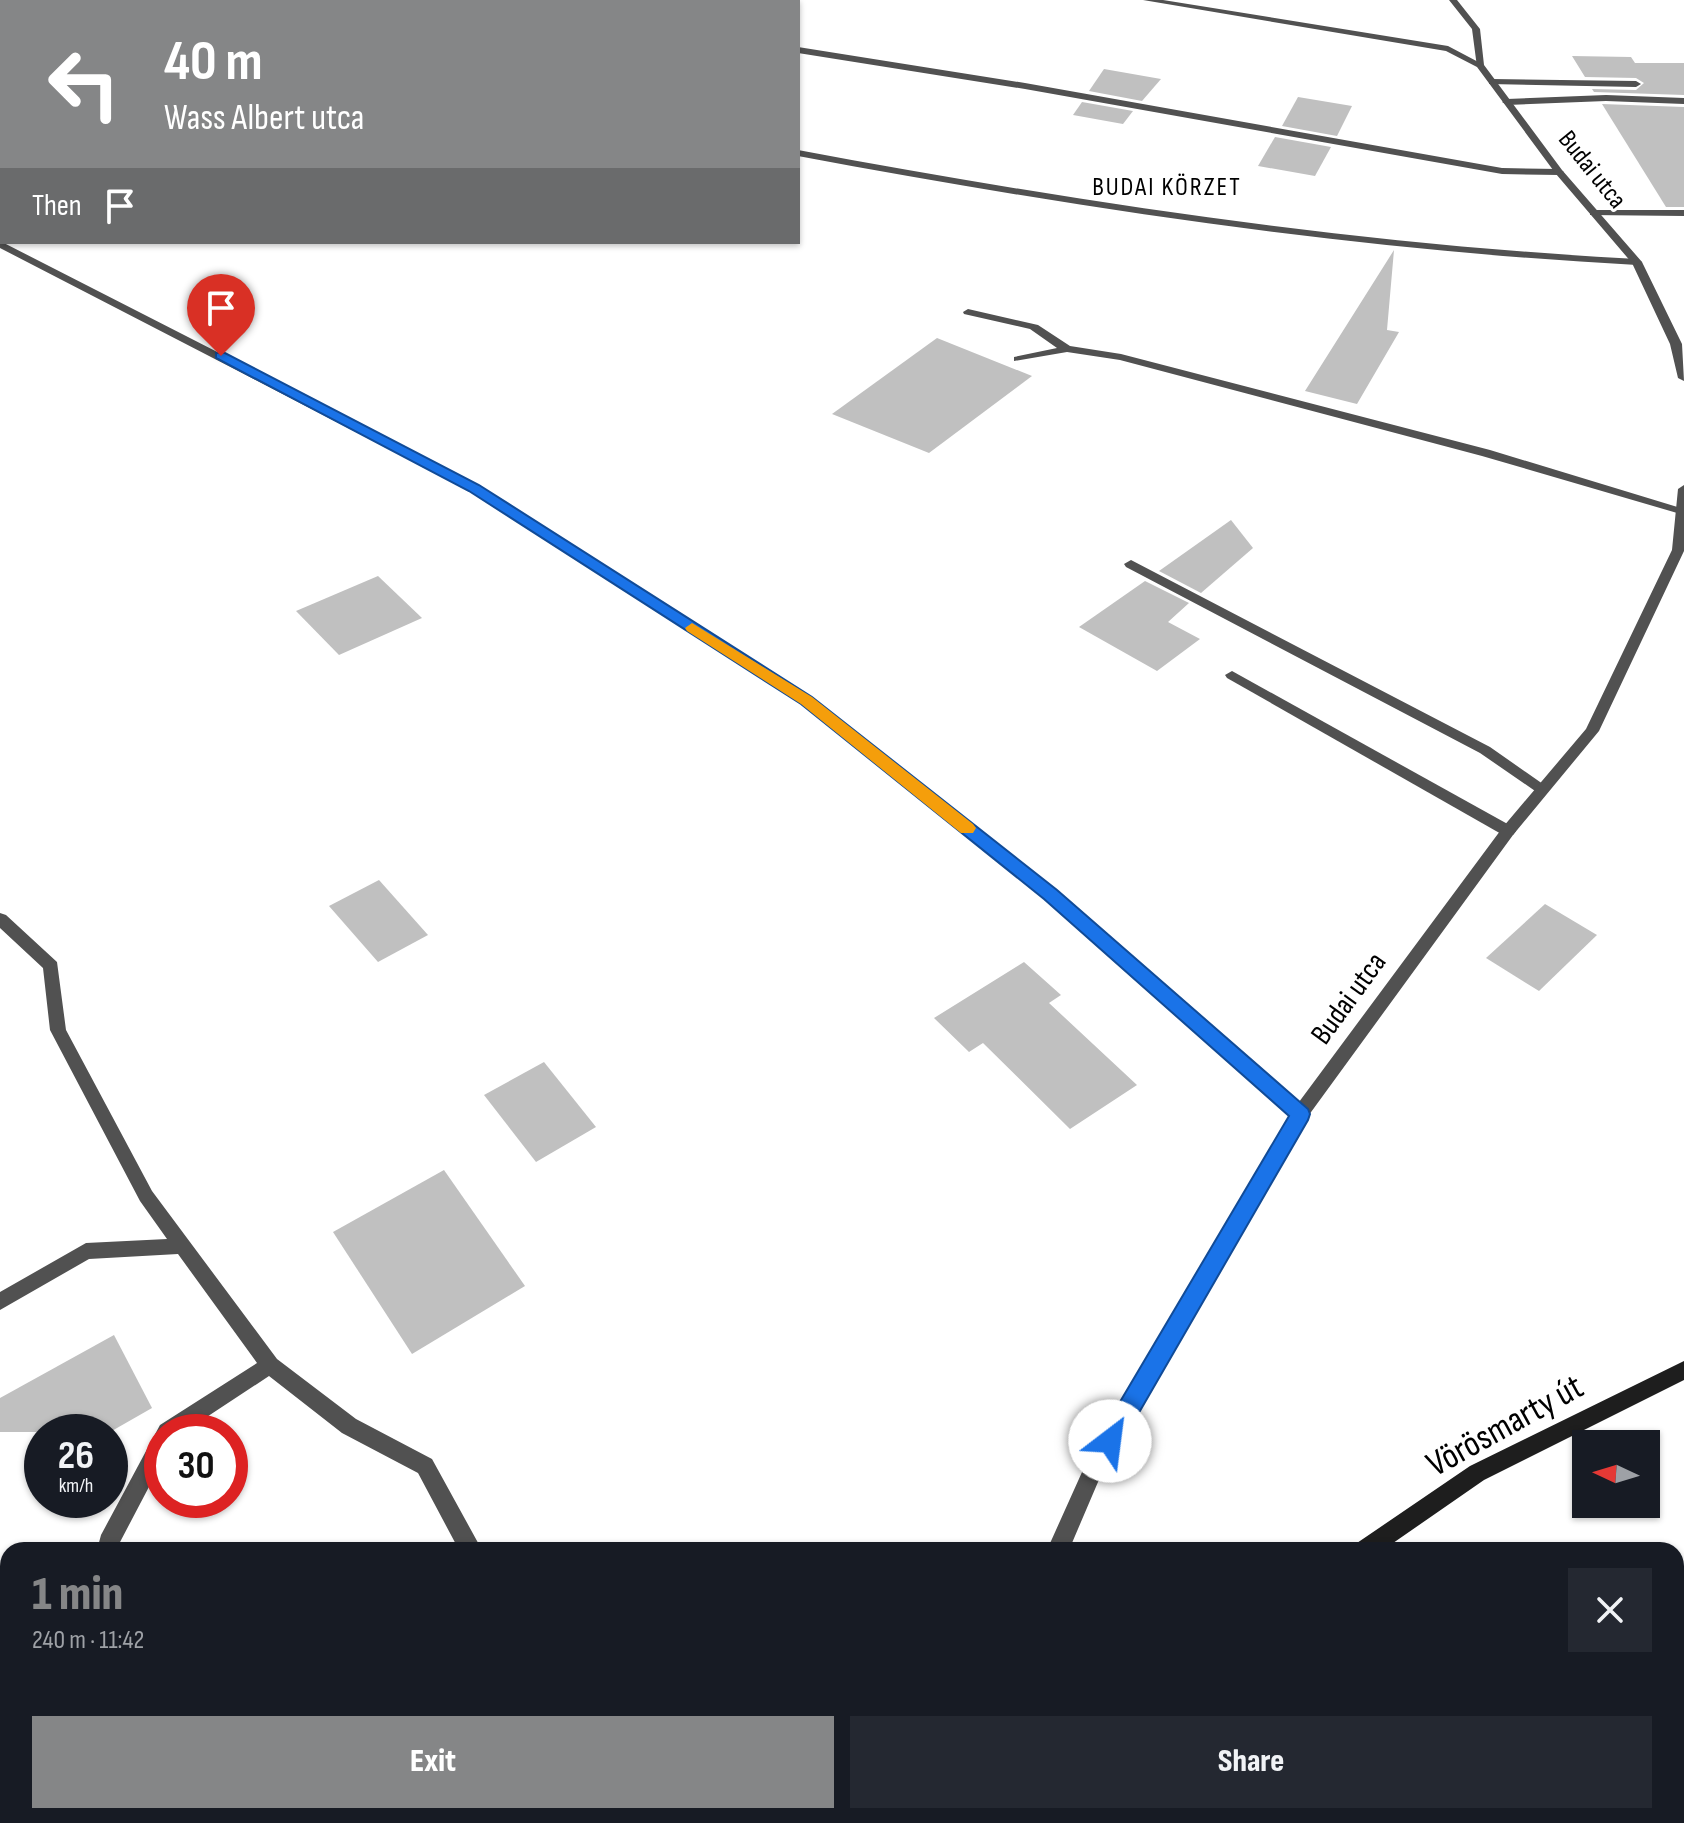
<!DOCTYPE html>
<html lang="en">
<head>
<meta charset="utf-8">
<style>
  :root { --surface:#171b24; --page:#242831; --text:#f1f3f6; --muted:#9ea1a6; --accent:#858687 }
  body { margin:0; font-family:"Sofia Sans Condensed",sans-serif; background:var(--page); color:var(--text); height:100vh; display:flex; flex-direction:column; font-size:30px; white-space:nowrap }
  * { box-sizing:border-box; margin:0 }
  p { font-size:26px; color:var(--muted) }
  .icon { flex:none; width:44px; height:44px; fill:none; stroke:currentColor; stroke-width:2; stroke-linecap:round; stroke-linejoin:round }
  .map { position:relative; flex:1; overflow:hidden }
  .side { position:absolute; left:0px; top:1542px; width:1684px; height:282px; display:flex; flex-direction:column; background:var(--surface); border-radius:24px 24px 0 0; box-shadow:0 2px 6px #0004 }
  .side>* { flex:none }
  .guide { position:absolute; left:0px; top:0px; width:800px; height:244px; box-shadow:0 2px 6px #0004; background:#858687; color:#fff; overflow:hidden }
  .needle { width:52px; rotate:274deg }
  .tools { position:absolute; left:1572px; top:1430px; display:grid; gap:16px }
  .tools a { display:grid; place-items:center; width:88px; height:88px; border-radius:0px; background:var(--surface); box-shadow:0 2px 6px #0004; font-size:40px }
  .speed { position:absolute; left:24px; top:1414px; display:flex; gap:16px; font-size:40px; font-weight:700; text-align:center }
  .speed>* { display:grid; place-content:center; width:104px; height:104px; border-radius:50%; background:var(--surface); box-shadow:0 2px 6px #0004; line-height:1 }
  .speed small { font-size:20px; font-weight:400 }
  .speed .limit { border:12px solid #d22; background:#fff; color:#111 }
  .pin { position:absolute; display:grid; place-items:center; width:68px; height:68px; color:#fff; margin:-82px -34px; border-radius:50% 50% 50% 0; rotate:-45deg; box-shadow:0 0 8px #0007 }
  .pin .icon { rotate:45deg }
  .me { position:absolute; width:88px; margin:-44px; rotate:30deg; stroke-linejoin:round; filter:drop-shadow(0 0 6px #0008) }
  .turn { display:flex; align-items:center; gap:28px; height:168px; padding:0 32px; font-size:36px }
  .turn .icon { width:104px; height:104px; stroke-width:2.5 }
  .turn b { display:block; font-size:56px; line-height:68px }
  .then { display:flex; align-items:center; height:76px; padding:0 32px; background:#0003; gap:16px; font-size:30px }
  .round { display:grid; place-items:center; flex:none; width:84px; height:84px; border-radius:0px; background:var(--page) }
  .overview { display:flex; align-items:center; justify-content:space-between; height:136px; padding:0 32px }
  h1 { font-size:48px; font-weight:800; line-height:60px; color:var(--accent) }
  .button { display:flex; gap:16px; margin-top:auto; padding:16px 32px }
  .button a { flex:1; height:92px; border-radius:0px; background:var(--accent); color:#fff; font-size:32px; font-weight:800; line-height:92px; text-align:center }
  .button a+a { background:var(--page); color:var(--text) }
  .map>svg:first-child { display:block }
  .building { fill:#c0c0c0 }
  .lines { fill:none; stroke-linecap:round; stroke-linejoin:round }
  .lane { fill:#515151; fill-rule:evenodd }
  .street { fill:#515151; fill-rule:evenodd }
  .secondary { fill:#1e1e1e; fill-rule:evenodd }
  .route { fill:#1a73e8; stroke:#114b97; stroke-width:2 }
  .slow { fill:#f59e0b }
  .labels { text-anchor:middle; stroke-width:6; stroke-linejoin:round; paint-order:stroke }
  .far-street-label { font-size:26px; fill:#000; stroke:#fff }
  .far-neighbourhood-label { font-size:26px; letter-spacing:2px; fill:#000; stroke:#fff }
  .street-label { font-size:30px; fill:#000; stroke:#fff }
  .near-street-label { font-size:36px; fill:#000; stroke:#fff }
</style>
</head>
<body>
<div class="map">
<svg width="1684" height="1823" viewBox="0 0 1684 1823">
  <rect width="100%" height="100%" fill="#fff"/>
  <g class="building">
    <polygon points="1572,56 1631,57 1635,63 1684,63 1684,95 1594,92 1592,89 1636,90 1644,83 1636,78 1585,77"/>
    <polygon points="1104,69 1161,79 1142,101 1089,91"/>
    <polygon points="1298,97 1352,106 1337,136 1282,126"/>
    <polygon points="1082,102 1133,111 1123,124 1073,115"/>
    <polygon points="1602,104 1684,107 1684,207 1666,207"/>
    <polygon points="1275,137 1331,147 1315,176 1258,166"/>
    <polygon points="1394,250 1387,330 1399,332 1357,404 1305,391"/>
    <polygon points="937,338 1032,376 929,453 832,414"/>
    <polygon points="1231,520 1253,548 1201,593 1159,571"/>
    <polygon points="378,576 422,618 339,655 296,611"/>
    <polygon points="1145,581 1189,603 1168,622 1200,639 1157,671 1079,627"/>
    <polygon points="379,880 428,935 378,962 329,906"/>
    <polygon points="1545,904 1597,935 1539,991 1486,958"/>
    <polygon points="1024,962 1061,995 1049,1003 1137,1085 1070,1129 983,1043 969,1052 934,1018"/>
    <polygon points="544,1062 596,1127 536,1162 484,1095"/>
    <polygon points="444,1170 525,1286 412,1354 333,1232"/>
    <polygon points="114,1335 152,1408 110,1432 0,1432 0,1398"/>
  </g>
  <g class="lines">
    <g class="lane">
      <polygon points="1143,0 1163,0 1448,46 1484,65 1477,67 1446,51"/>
      <polygon points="798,47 1025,83 1502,168 1559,169 1564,172 1559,175 1502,174 1025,89 798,53"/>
      <polygon points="1492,79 1636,81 1641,84 1636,87 1489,84 1489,80"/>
      <polygon points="1606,95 1684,98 1684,104 1606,101 1507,105 1502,102 1507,99"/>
      <path d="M798,150C1077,202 1353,244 1637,259L1642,262L1637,265C1353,250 1077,208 798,156Z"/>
      <polygon points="1594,210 1684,210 1684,216 1590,215 1590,211"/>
      <polygon points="968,309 1038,325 1070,346 1121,354 1490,450 1684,509 1684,515 1482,456 1120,360 1067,352 1014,361 1014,357 1057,348 1030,329 964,314 963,312"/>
      <polygon points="1131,560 1490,747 1550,789 1543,794 1538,793 1480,753 1126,567 1124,564"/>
      <polygon points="1232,671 1513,827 1516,831 1513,835 1503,835 1227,678 1225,675"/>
      <polygon points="0,913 6,915 57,962 66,1030 152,1191 277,1359 356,1419 432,1459 482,1550 459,1550 418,1473 342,1433 269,1376 184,1432 162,1432 162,1462 119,1544 119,1550 97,1550 101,1535 160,1425 257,1363 178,1254 89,1259 0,1310 0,1292 86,1243 167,1239 140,1201 50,1030 43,968 0,928"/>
      <polygon points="196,1816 220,1816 222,1823 198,1823"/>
      <polygon points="290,1816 322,1816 319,1823 287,1823"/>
      <polygon points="328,1816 352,1816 355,1823 331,1823"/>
    </g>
    <g class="street">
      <polygon points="1449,0 1457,0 1480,29 1484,65 1562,170 1642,262 1682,344 1684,381 1678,378 1670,344 1632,263 1556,174 1477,67 1472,29"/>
      <polygon points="2,182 2,188 0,189 0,183"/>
      <polygon points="0,241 478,485 812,698 1057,891 1299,1102 1503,827 1586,729 1672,550 1678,489 1684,485 1684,551 1599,731 1513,835 1306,1119 1101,1475 1069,1550 1047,1550 1087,1461 1290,1116 1045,899 802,704 470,491 0,248"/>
    </g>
    <g class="secondary">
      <polygon points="1684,1361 1684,1380 1484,1480 1383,1550 1354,1550 1357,1543 1470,1466"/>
      <polygon points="957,1816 989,1816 986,1823 954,1823"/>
    </g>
  </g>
  <polygon class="route" points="216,353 225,353 479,485 812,697 1057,890 1308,1109 1310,1114 1308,1120 1118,1449 1110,1452 1101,1449 1098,1441 1101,1434 1289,1116 1044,899 801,704 469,491 216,358"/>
  <polygon class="slow" points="692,623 812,697 973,824 976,828 973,833 961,833 801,704 687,631 685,628"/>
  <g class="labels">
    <g class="far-street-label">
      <text transform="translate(1593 169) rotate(51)" y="9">Budai utca</text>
    </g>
    <g class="far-neighbourhood-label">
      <text x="1167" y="195">BUDAI KÖRZET</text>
    </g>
    <g class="street-label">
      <text transform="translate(1348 998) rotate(-54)" y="10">Budai utca</text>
    </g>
    <g class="near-street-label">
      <text transform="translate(1504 1424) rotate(-29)" y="13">Vörösmarty út</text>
    </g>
  </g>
</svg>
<div class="tools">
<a><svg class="needle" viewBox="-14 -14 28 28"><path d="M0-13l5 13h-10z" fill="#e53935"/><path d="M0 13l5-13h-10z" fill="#9ea1a6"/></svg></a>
</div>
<div class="speed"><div>26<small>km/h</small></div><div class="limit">30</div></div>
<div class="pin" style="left:221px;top:356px;background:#d93025"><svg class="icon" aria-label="arrive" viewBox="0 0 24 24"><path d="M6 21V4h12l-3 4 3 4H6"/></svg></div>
<svg class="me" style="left:1110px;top:1441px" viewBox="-20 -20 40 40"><circle r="19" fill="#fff"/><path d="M0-13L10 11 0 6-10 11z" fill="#1a73e8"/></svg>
<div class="guide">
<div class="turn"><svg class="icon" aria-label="left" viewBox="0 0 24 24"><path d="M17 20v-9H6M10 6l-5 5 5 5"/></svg><div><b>40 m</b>Wass Albert utca</div></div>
<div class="then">Then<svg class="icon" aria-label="arrive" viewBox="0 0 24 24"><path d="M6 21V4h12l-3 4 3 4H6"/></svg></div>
</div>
<section class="side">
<div class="overview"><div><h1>1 min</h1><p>240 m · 11:42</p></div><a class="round"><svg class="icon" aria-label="close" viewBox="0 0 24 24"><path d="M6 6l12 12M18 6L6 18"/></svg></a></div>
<div class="button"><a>Exit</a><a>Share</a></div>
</section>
</div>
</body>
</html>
